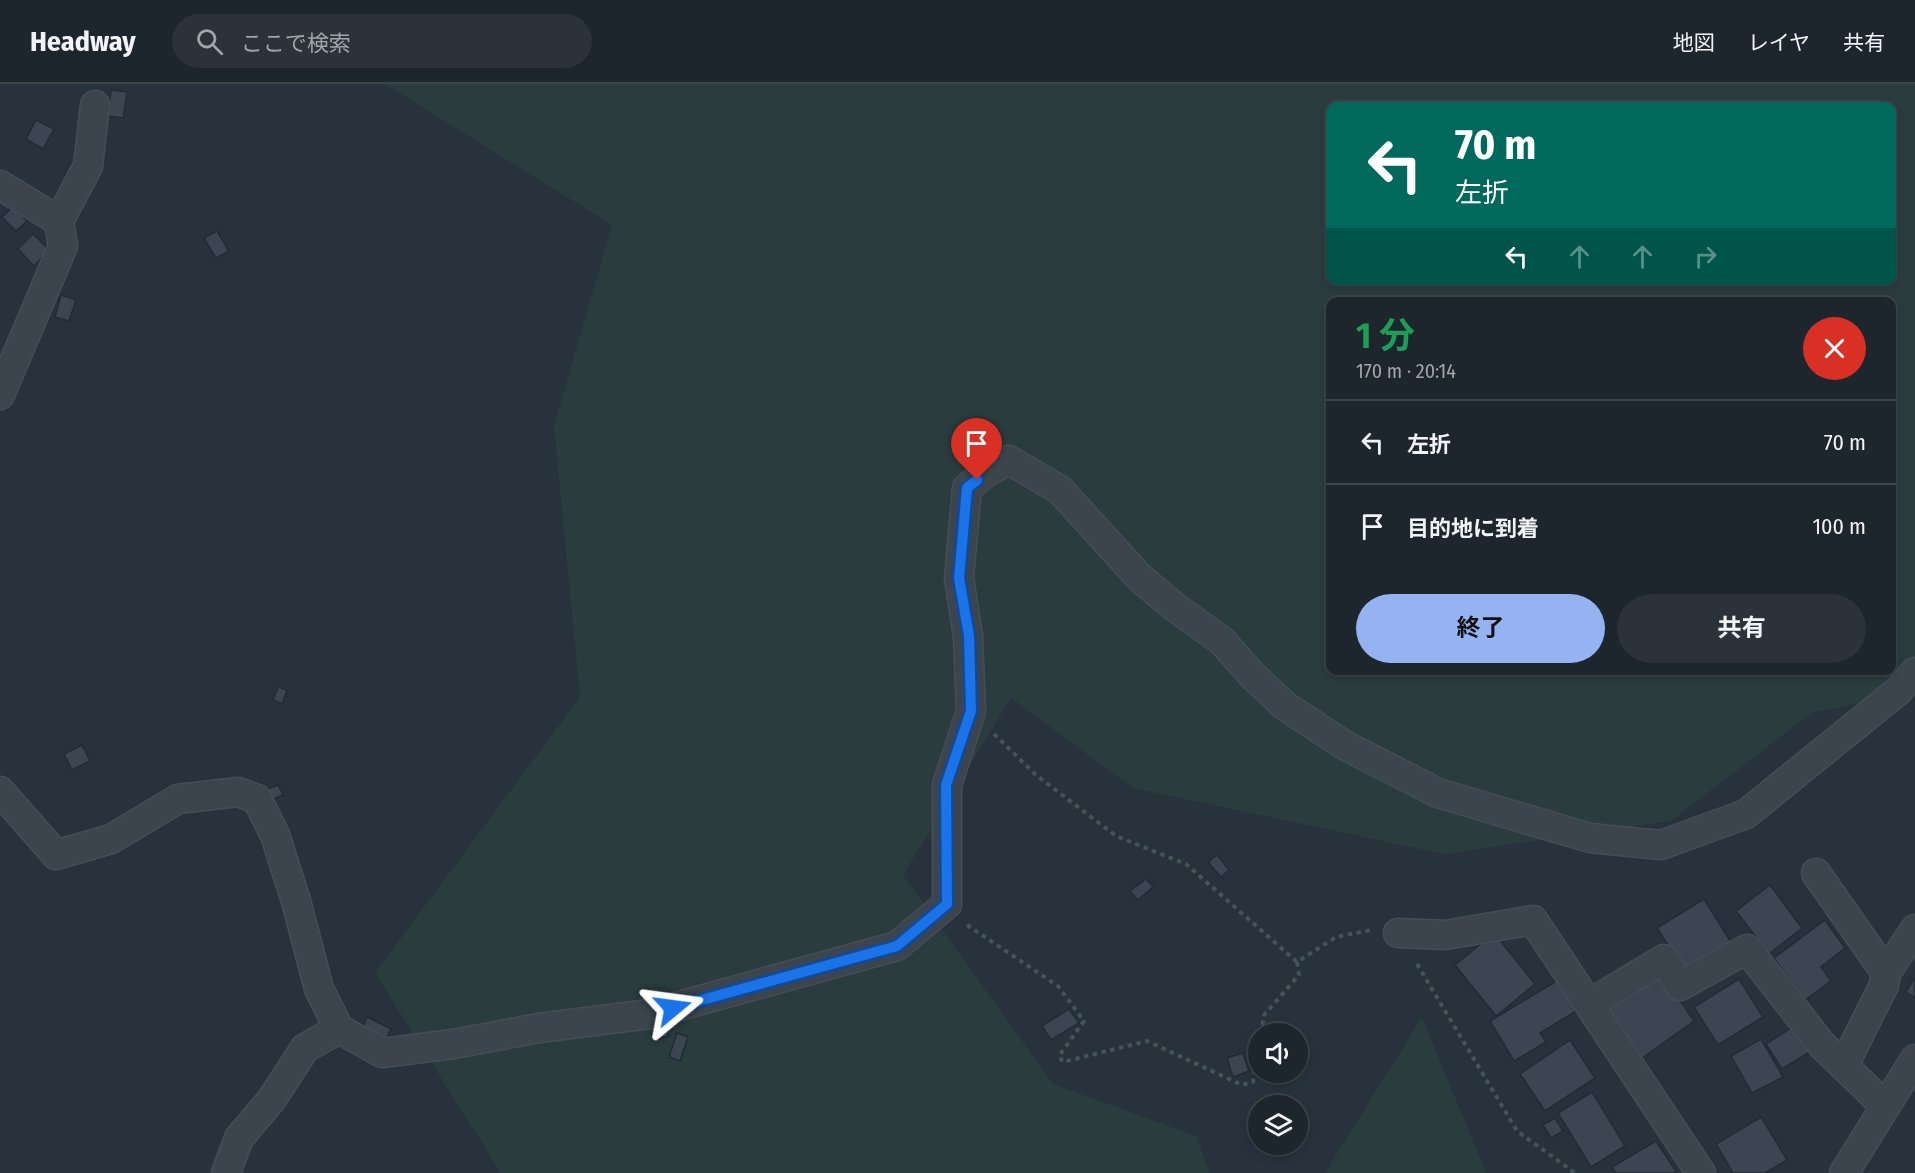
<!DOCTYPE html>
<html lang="ja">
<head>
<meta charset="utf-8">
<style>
  :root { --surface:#1e262d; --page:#2b3239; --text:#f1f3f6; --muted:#a1a5aa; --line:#3c4349; --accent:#95b2f1 }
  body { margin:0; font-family:"Fira Sans Condensed","Noto Sans JP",sans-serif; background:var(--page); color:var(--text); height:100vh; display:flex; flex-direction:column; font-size:22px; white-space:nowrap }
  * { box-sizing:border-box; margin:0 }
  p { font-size:20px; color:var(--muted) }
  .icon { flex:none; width:33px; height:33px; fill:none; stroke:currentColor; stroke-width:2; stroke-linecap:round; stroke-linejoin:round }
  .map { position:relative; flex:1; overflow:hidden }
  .drawer { position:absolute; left:1326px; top:213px; width:570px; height:378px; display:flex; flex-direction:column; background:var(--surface); border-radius:12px; box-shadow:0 3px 9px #0003,0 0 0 2px var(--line) }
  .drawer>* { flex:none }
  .guide { position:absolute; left:1326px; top:18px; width:570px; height:183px; border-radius:12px; box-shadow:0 3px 9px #0003,0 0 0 2px var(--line); background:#00695c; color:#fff; overflow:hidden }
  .tools { position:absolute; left:1248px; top:939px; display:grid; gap:12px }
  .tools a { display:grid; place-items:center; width:60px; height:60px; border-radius:50%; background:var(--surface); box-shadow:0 3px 9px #0003,0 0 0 2px var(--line); font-size:30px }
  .pin { position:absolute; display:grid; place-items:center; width:51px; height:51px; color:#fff; margin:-62px -26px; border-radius:50% 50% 50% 0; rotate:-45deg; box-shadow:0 0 6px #0007 }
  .pin .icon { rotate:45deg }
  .me { position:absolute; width:66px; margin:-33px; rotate:74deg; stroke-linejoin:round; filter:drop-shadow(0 0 4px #0008) }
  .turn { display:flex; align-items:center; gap:21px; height:126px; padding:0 30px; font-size:27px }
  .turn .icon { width:78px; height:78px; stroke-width:2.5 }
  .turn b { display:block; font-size:42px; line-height:51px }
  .lanes { display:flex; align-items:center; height:57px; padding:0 30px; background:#0003; justify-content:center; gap:30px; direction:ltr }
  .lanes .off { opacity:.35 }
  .round { display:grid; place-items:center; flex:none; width:63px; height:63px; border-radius:32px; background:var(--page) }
  .overview { display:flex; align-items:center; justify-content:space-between; height:102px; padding:0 30px }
  h1 { font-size:36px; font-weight:700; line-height:45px; color:#1e9e55 }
  .action { display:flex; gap:12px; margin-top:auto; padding:12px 30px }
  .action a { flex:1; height:69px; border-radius:36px; background:var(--accent); color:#111; font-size:24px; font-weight:700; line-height:69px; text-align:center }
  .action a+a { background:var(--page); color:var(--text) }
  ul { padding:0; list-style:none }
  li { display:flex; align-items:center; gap:18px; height:84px; padding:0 30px; border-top:2px solid var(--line) }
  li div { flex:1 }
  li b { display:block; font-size:22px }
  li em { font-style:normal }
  header { display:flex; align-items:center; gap:36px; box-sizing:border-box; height:84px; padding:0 30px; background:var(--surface); border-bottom:2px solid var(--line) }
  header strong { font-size:28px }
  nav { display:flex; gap:33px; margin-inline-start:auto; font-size:21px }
  .search { width:420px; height:54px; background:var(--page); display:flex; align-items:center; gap:15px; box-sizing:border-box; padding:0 21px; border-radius:33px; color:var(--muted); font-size:22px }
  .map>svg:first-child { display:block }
  .green { fill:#2a3c3e; fill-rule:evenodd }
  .building { fill:#3b4652; stroke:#232b34; stroke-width:1.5 }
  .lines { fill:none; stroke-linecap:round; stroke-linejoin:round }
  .minor-casing { stroke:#454d56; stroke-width:31 }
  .path { stroke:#435556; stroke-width:4; stroke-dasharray:4.5 4.5; stroke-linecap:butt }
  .minor { stroke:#3c444d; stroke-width:28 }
  .route-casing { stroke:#114b97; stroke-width:15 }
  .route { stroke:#1a73e8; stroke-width:10 }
</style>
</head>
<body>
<header>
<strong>Headway</strong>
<div class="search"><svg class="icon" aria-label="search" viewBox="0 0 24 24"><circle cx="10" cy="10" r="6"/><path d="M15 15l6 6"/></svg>ここで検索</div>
<nav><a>地図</a><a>レイヤ</a><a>共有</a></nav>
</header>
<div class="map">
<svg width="1915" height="1089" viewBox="0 0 1915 1089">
  <rect width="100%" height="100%" fill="#28323c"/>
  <g class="green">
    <path d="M385,0H1915V609L1813,628L1671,737L1444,770L1133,704L1011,614L903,791L1053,1000L1196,1052L1210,1089H501L375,889L580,613L554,342L612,141ZM1330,22H1892V196H1330ZM1330,218H1892V586H1330Z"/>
    <polygon points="1422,933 1486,1089 1325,1089"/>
  </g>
  <g class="building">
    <polygon points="111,6 127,8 123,34 108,32"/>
    <polygon points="36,36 54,45 43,65 26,55"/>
    <polygon points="14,122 27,137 16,147 2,133"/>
    <polygon points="217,147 229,167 216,174 204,154"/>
    <polygon points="33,150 49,166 34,182 18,165"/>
    <polygon points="61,211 76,216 69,237 55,233"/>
    <polygon points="278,603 287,606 282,620 273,616"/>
    <polygon points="82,661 90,677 72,686 64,670"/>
    <polygon points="278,701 283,711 271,716 267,705"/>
    <polygon points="1217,771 1229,786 1221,793 1208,778"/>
    <polygon points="1146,795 1153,803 1138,816 1130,807"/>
    <polygon points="1770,801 1802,844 1769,870 1736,827"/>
    <polygon points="1704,815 1734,863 1687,892 1657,844"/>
    <polygon points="1825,836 1845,864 1821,883 1831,897 1805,916 1774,874"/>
    <polygon points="1494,849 1535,900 1496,932 1455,881"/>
    <polygon points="1659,886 1694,937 1638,977 1602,926"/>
    <polygon points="1563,893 1581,924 1540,949 1546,958 1514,977 1490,937"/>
    <polygon points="1915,893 1915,914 1906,908"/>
    <polygon points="1739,895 1763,933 1718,961 1694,923"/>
    <polygon points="1069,925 1079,939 1051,956 1042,942"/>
    <polygon points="367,933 391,945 383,960 360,949"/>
    <polygon points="666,941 669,952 658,955 655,944"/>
    <polygon points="1794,942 1810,968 1782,985 1766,960"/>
    <polygon points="677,949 688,953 680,977 669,973"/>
    <polygon points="1761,955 1783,993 1752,1009 1731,972"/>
    <polygon points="1570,956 1595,994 1545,1027 1520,990"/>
    <polygon points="1243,969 1249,987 1233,993 1227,974"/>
    <polygon points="1592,1008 1625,1062 1591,1083 1558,1029"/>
    <polygon points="1761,1033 1787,1076 1765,1089 1733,1089 1716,1060"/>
    <polygon points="1555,1034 1563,1047 1551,1054 1543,1041"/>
    <polygon points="1656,1057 1677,1089 1616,1089 1612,1083"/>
  </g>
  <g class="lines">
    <defs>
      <g id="minor">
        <polyline points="0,101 59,137"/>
        <polyline points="0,311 63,162 59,137 88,82 95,21"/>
        <polyline points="0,707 56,771 111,755 178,715 238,708 257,715 275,751 296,817 319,905 339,945 382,969 453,960 539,944 650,930 897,862 947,820 947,701 971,627 968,552 959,494 967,404 987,388 1009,376 1060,406 1140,494 1176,524 1222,557 1253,592 1285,622 1346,662 1438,709 1590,754 1661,761 1746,730 1898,607 1915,588"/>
        <polyline points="1816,789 1886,889"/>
        <polyline points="1398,849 1445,851 1533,836 1701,1089"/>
        <polyline points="1589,920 1664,875 1680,902 1747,865 1822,961 1885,1022"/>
        <polyline points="1844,981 1884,901 1886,889 1915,845"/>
        <polyline points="226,1089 239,1054 272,1015 305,964 339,945"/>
        <polyline points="1844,1089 1915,975"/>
      </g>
    </defs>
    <use href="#minor" class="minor-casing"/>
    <g class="path">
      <polyline points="994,650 1036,691 1116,752 1186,780 1297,878 1336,853 1371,846"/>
      <polyline points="967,841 1058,902 1084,937 1059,972 1063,978 1147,957 1242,1001 1253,998 1258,964"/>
      <polyline points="1417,880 1517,1047 1575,1089"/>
      <polyline points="1261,950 1264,931 1299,891 1297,878"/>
    </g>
    <use href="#minor" class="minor"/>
  </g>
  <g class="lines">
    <defs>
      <polyline id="route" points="673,924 897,862 947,820 946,701 971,627 969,552 959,494 967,404 977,396"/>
    </defs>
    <use href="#route" class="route-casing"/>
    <use href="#route" class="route"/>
  </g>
</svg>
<div class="tools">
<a><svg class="icon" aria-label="sound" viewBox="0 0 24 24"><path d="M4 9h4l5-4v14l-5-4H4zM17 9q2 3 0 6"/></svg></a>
<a><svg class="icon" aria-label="layers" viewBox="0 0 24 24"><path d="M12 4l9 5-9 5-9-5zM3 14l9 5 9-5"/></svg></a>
</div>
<div class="pin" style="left:977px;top:396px;background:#d93025"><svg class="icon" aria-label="arrive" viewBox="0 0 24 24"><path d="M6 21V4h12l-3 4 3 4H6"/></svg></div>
<svg class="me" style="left:673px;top:924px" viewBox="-20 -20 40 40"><path d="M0-17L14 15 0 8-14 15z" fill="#1a73e8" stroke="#fff" stroke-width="4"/></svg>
<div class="guide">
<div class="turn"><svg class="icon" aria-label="left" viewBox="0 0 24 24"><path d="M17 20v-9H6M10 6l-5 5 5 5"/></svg><div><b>70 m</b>左折</div></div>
<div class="lanes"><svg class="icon" aria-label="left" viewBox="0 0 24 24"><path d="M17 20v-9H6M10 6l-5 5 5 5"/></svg><svg class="icon off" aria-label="ahead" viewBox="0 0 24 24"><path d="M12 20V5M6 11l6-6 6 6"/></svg><svg class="icon off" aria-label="ahead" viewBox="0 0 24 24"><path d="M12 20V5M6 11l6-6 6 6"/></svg><svg class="icon off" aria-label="right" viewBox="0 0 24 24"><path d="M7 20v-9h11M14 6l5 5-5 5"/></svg></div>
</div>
<section class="drawer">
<div class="overview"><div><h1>1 分</h1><p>170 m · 20:14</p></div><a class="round" style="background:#d93025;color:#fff"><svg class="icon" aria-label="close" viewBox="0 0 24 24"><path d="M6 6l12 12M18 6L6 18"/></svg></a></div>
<ul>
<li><svg class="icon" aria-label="left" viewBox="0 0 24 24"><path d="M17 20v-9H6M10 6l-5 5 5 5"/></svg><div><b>左折</b></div><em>70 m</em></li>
<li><svg class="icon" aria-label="arrive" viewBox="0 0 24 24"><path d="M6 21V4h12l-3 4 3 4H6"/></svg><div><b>目的地に到着</b></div><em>100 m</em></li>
</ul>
<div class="action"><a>終了</a><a>共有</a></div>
</section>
</div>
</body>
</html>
